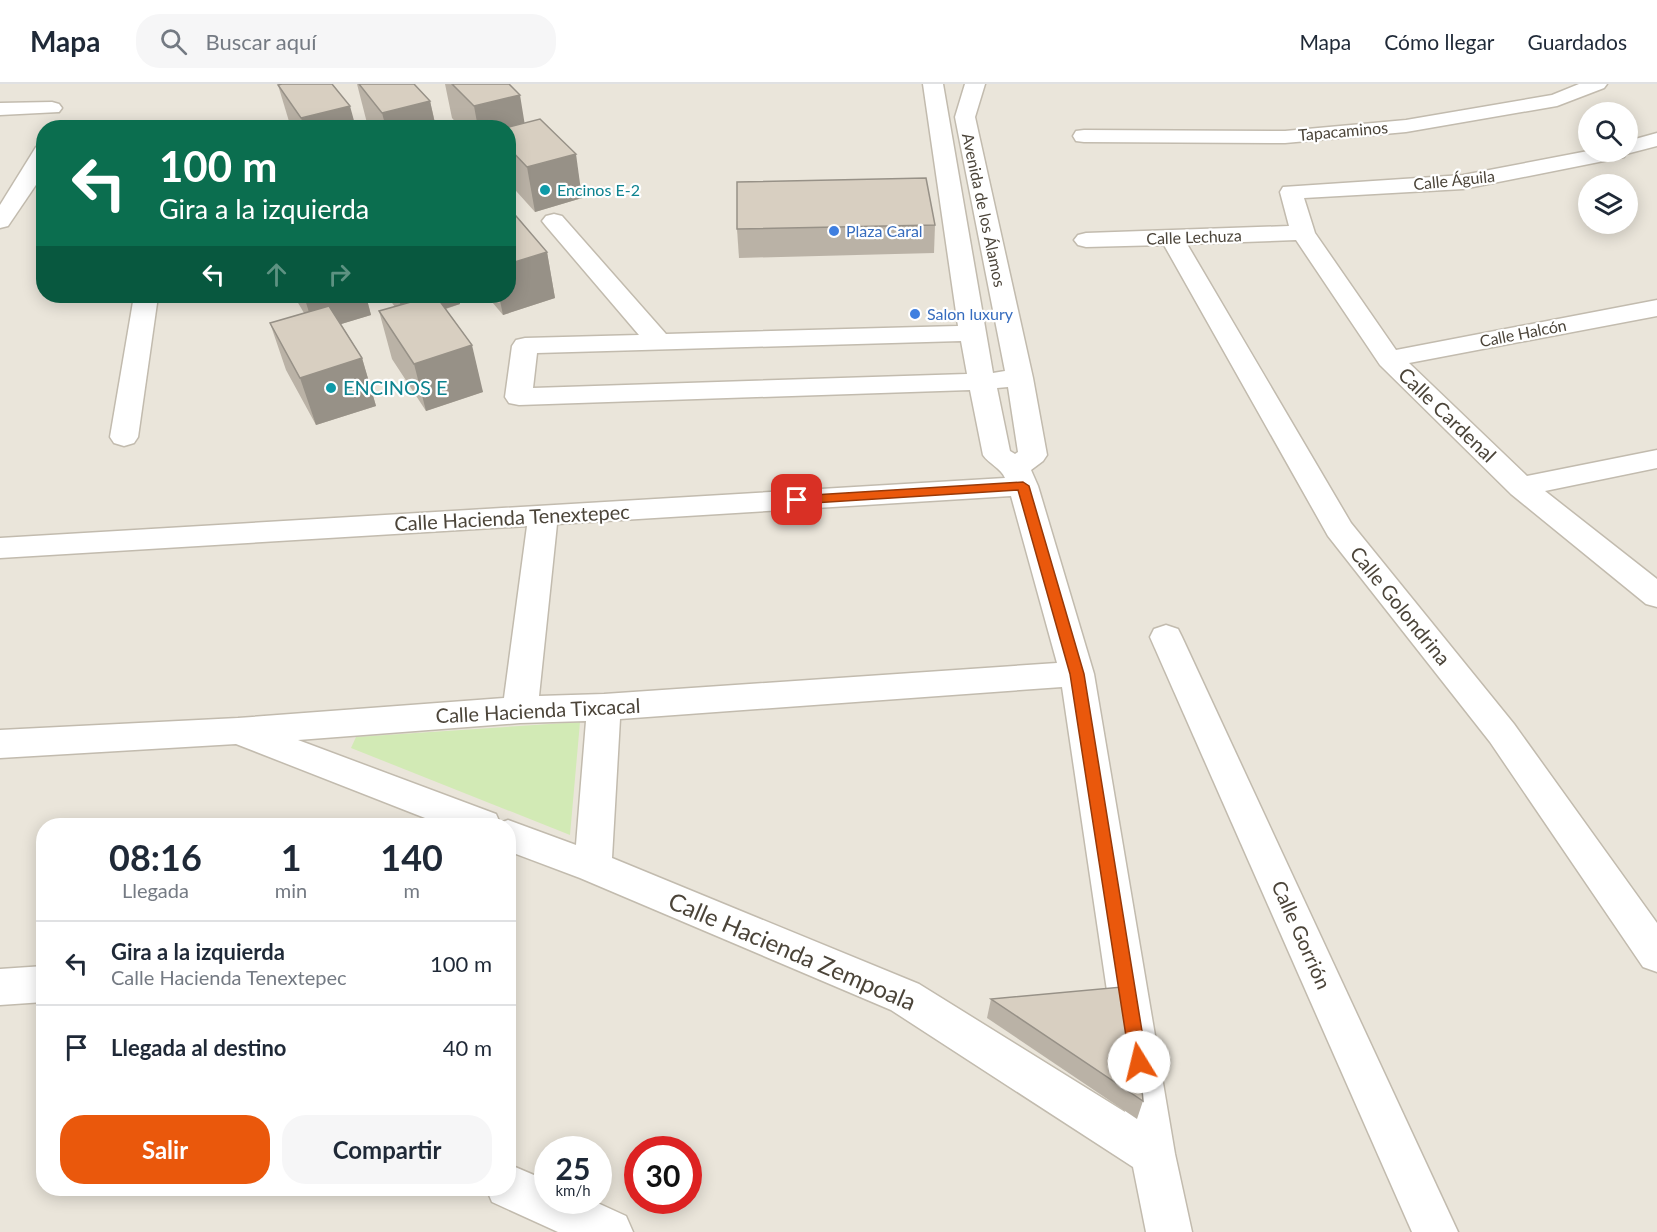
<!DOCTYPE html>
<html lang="es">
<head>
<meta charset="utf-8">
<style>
  :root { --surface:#fff; --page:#f6f6f7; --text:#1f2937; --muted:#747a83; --line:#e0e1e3; --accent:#ea580c }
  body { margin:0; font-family:Lato,sans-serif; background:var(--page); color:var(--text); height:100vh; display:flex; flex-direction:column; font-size:22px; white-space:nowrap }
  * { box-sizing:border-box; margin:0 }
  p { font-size:20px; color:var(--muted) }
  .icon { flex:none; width:33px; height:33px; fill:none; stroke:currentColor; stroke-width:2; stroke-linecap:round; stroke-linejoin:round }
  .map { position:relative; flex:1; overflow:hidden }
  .panel { position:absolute; left:36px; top:734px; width:480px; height:378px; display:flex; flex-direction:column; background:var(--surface); border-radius:24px; box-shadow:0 3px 15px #0003 }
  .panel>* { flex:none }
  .top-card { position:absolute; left:36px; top:36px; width:480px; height:183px; border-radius:24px; box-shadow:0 3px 15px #0003; background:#0b6e4f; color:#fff; overflow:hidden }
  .buttons { position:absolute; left:1578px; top:18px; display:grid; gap:12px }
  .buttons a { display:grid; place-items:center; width:60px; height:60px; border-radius:50%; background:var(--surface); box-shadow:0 3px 15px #0003; font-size:30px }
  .speed { position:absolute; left:534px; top:1052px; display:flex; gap:12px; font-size:30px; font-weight:700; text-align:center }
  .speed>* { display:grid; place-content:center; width:78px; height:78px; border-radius:50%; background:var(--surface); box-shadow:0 3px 15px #0003; line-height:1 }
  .speed small { font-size:15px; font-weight:400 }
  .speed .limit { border:9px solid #d22; background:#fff; color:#111 }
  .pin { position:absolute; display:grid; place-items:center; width:51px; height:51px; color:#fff; margin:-26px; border-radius:12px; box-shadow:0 3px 9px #0006 }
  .me { position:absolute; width:66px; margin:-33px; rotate:351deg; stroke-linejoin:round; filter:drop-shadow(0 0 4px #0008) }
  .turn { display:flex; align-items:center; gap:21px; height:126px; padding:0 24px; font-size:27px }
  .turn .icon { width:78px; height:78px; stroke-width:2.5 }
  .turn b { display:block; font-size:42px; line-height:51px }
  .lanes { display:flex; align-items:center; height:57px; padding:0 24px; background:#0003; justify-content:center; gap:30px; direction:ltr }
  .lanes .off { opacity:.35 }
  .eta { display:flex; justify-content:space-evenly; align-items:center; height:102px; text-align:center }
  .eta b { font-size:36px; font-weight:700; line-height:42px }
  .button { display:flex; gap:12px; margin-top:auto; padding:12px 24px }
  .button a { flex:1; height:69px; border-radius:24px; background:var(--accent); color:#fff; font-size:24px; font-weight:700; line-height:69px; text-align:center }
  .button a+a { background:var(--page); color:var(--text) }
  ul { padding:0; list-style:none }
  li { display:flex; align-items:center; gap:18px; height:84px; padding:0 24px; border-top:2px solid var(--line) }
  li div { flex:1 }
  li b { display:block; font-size:22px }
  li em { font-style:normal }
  header { display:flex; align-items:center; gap:36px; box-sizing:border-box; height:84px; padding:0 30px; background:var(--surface); border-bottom:2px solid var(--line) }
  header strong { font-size:28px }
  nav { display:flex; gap:33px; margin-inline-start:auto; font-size:21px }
  .search { width:420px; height:54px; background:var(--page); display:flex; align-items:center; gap:15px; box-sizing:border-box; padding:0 21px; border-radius:24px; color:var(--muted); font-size:22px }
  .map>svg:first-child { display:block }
  .residential { fill:#eae5da; fill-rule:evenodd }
  .green { fill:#d2eab5 }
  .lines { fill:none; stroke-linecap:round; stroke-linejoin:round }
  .minor-casing { stroke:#c2bbae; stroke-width:3 }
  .minor { fill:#fff; fill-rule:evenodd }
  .wall { fill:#bab2a6 }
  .shaded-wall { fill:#979187 }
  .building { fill:#d8cfc1; stroke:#979187; stroke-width:1.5 }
  .route { fill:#ea580c; stroke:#983908; stroke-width:1.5 }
  .culture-dot { fill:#0f9aa8; stroke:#fff; stroke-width:2 }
  .shop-dot { fill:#3f7fe0; stroke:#fff; stroke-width:2 }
  .labels { text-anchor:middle; stroke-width:4.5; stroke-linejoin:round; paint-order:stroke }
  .far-street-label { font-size:16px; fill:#4b4439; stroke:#fff }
  .far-culture-label { font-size:16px; fill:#0d838f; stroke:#fff; text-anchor:start }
  .far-shop-label { font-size:16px; fill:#366cbe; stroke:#fff; text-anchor:start }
  .culture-label { font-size:20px; fill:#0d838f; stroke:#fff; text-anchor:start }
  .street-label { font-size:20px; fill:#4b4439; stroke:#fff }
  .near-street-label { font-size:24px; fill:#4b4439; stroke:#fff }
</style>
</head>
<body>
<header>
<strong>Mapa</strong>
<div class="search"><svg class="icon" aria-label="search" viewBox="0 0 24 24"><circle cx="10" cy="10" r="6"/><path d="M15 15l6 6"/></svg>Buscar aquí</div>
<nav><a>Mapa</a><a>Cómo llegar</a><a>Guardados</a></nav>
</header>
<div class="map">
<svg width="1657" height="1148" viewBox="0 0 1657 1148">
  <rect width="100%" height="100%" fill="#f6f3ec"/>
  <path class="residential" d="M0,0H1657V1148H0ZM1588,28H1628V68H1588ZM44,44H508V212H44ZM1588,100H1628V140H1588ZM44,741H508V1104H44ZM548,1065H598V1116H548ZM638,1065H688V1116H638Z"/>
  <polygon class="green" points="580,638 570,751 351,664 356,653"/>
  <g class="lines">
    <defs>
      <g id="minor">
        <path d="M923,0H943L993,289L1005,287L955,33L965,0H985L975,33L1033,294L1047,371L1043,377L1031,386L1038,402L1094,590L1175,1070L1192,1148H1146L1133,1083L891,926L580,794L508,767V741H443L236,660L0,674V646L238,634L504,614L527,442L0,474V454L1005,394C1001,384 989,380 983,371L970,306L519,321L509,319L505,313L512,262L516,256L525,254L639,251L546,142L542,137L546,132L554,130L562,132L666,250L958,242ZM961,257L967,290L533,304L537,269ZM1008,303L1018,368L1015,370L1010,367L997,304ZM1011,412L1057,579L604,610L539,612L557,440ZM1062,603L1125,1028L919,900L612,774L620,635ZM586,637L576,761L508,736L500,739L496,730L298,656L520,639Z"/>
        <polygon points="1579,0 1607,0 1604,4 1557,22 1406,48 1285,59 1084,58 1076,57 1073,52 1076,47 1084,46 1285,47 1406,36 1552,11"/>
        <polygon points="52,18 59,20 62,24 59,28 0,31 0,19"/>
        <polygon points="1657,49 1657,62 1626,70 1624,73 1463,105 1304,114 1315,149 1396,266 1657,216 1657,232 1409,279 1527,392 1657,366 1657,384 1545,407 1657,495 1657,523 1646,520 1511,410 1380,281 1296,156 1187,160 1351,439 1514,640 1657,839 1657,888 1643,883 1490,658 1328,452 1164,161 1086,163 1078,161 1074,156 1078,151 1086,149 1289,142 1280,108 1283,103 1463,91 1588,67 1628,68 1628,57"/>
        <polygon points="44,62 44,89 8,142 0,144 0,121 36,63"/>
        <polygon points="134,212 158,212 138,353 134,359 124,362 114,359 110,353"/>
        <polygon points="1166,541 1178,545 1182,553 1458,1148 1412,1148 1150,553 1154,545"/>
        <polygon points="44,882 44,918 0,921 0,885"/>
        <polygon points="508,1080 548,1097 548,1116 591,1116 626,1132 633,1148 558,1148 492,1118 486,1104 508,1104"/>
      </g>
    </defs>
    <use href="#minor" class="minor-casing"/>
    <use href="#minor" class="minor"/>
  </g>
  <g class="wall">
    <polygon points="357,0 414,0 430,17 436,43 454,44 371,44 367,39"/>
    <polygon points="445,0 509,0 524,39 582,114 535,128 508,98 508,44 461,44 452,34"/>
    <polygon points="278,1 356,44 291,44"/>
    <polygon points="935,141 934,169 739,174 737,145"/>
    <polygon points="547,168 555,214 503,231 487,212 508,212"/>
    <polygon points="294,212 366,212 371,231 341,240 362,274 376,322 316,341 286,286 270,239 304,229"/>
    <polygon points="387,212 458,212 460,220 446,225 483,308 426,327 392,275 379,227 395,223"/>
    <polygon points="991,915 1143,1017 1137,1035 987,934"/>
  </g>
  <g class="shaded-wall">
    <polygon points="520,11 527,54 508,44 478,44 474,22"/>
    <polygon points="430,17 436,44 386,44 382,29"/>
    <polygon points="350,22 356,44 304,44 301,34"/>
    <polygon points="576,70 582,114 535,128 527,83"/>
    <polygon points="547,168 555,214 503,231 499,212 508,212 508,180"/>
    <polygon points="304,212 366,212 371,231 315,248"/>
    <polygon points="398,212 458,212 460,220 405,237"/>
    <polygon points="472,261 483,308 426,327 414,280"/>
    <polygon points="362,274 376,322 316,341 300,294"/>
  </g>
  <g class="building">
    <polygon points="282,0 332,0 350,22 301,34 278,1"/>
    <polygon points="359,0 414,0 430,17 382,29"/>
    <polygon points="452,0 509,0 520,11 474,22"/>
    <polygon points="540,35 576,70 527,83 508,63 508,44 505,44"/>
    <polygon points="450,39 454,44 434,44"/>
    <polygon points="926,94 935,141 737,145 737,98"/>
    <polygon points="510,125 547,168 508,180 508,126"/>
    <polygon points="432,212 436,212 472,261 414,280 379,227"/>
    <polygon points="329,222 362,274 300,294 270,239"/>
    <polygon points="1133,902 1143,1017 991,915"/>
  </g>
  <polygon class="route" points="1023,398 1029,402 1084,590 1147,978 1145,984 1139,986 1132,984 1130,978 1070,590 1018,406 797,420 791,416 797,412"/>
  <g class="culture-dot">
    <circle cx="545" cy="106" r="6"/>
    <circle cx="331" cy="304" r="6"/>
  </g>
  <g class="shop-dot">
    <circle cx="834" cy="147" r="6"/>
    <circle cx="915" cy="230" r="6"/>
  </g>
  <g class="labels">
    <g class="far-street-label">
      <text transform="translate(1343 47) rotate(-5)" y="6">Tapacaminos</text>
      <text transform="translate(1454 96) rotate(-6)" y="6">Calle Águila</text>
      <text transform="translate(984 126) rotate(78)" y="6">Avenida de los Álamos</text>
      <text transform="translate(1194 153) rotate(-2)" y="6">Calle Lechuza</text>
      <text transform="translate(1523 249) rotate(-11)" y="6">Calle Halcón</text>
    </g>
    <g class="far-culture-label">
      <text x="557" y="112">Encinos E-2</text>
    </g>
    <g class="far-shop-label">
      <text x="846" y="153">Plaza Caral</text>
      <text x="927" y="236">Salon luxury</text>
    </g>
    <g class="culture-label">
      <text x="343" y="311">ENCINOS E</text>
    </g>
    <g class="street-label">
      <text transform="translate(1447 331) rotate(44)" y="7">Calle Cardenal</text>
      <text transform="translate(512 434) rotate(-3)" y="7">Calle Hacienda Tenextepec</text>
      <text transform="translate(1400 522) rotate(51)" y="7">Calle Golondrina</text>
      <text transform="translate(538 627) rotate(-3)" y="7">Calle Hacienda Tixcacal</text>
      <text transform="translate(1301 851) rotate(66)" y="7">Calle Gorrión</text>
    </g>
    <g class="near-street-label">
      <text transform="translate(792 868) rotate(23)" y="8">Calle Hacienda Zempoala</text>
    </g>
  </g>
</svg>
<div class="buttons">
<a><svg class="icon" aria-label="search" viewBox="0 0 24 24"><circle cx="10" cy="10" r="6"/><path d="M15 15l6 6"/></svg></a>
<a><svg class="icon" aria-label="layers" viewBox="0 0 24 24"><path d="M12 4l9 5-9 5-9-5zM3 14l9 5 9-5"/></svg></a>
</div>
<div class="speed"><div>25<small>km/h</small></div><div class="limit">30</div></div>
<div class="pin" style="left:797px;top:416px;background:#d93025"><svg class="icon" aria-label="arrive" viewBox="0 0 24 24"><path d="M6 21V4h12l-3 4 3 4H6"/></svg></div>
<svg class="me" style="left:1139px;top:978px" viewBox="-20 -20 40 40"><circle r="19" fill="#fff"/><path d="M0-13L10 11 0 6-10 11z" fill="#ea580c"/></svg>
<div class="top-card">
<div class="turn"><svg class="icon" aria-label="left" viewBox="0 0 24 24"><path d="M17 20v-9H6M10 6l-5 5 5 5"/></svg><div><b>100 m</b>Gira a la izquierda</div></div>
<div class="lanes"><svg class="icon" aria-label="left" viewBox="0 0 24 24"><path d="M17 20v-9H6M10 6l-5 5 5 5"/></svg><svg class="icon off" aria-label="ahead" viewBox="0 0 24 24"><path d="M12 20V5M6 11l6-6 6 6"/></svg><svg class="icon off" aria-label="right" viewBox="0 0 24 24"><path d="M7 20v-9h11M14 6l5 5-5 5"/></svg></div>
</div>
<section class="panel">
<div class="eta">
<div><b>08:16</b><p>Llegada</p></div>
<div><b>1</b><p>min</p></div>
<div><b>140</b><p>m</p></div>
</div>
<ul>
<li><svg class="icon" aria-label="left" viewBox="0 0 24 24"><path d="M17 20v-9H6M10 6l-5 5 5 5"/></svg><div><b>Gira a la izquierda</b><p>Calle Hacienda Tenextepec</p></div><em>100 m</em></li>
<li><svg class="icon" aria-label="arrive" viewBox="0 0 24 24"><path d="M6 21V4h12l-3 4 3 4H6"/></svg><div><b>Llegada al destino</b></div><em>40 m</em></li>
</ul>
<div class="button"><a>Salir</a><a>Compartir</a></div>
</section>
</div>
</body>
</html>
